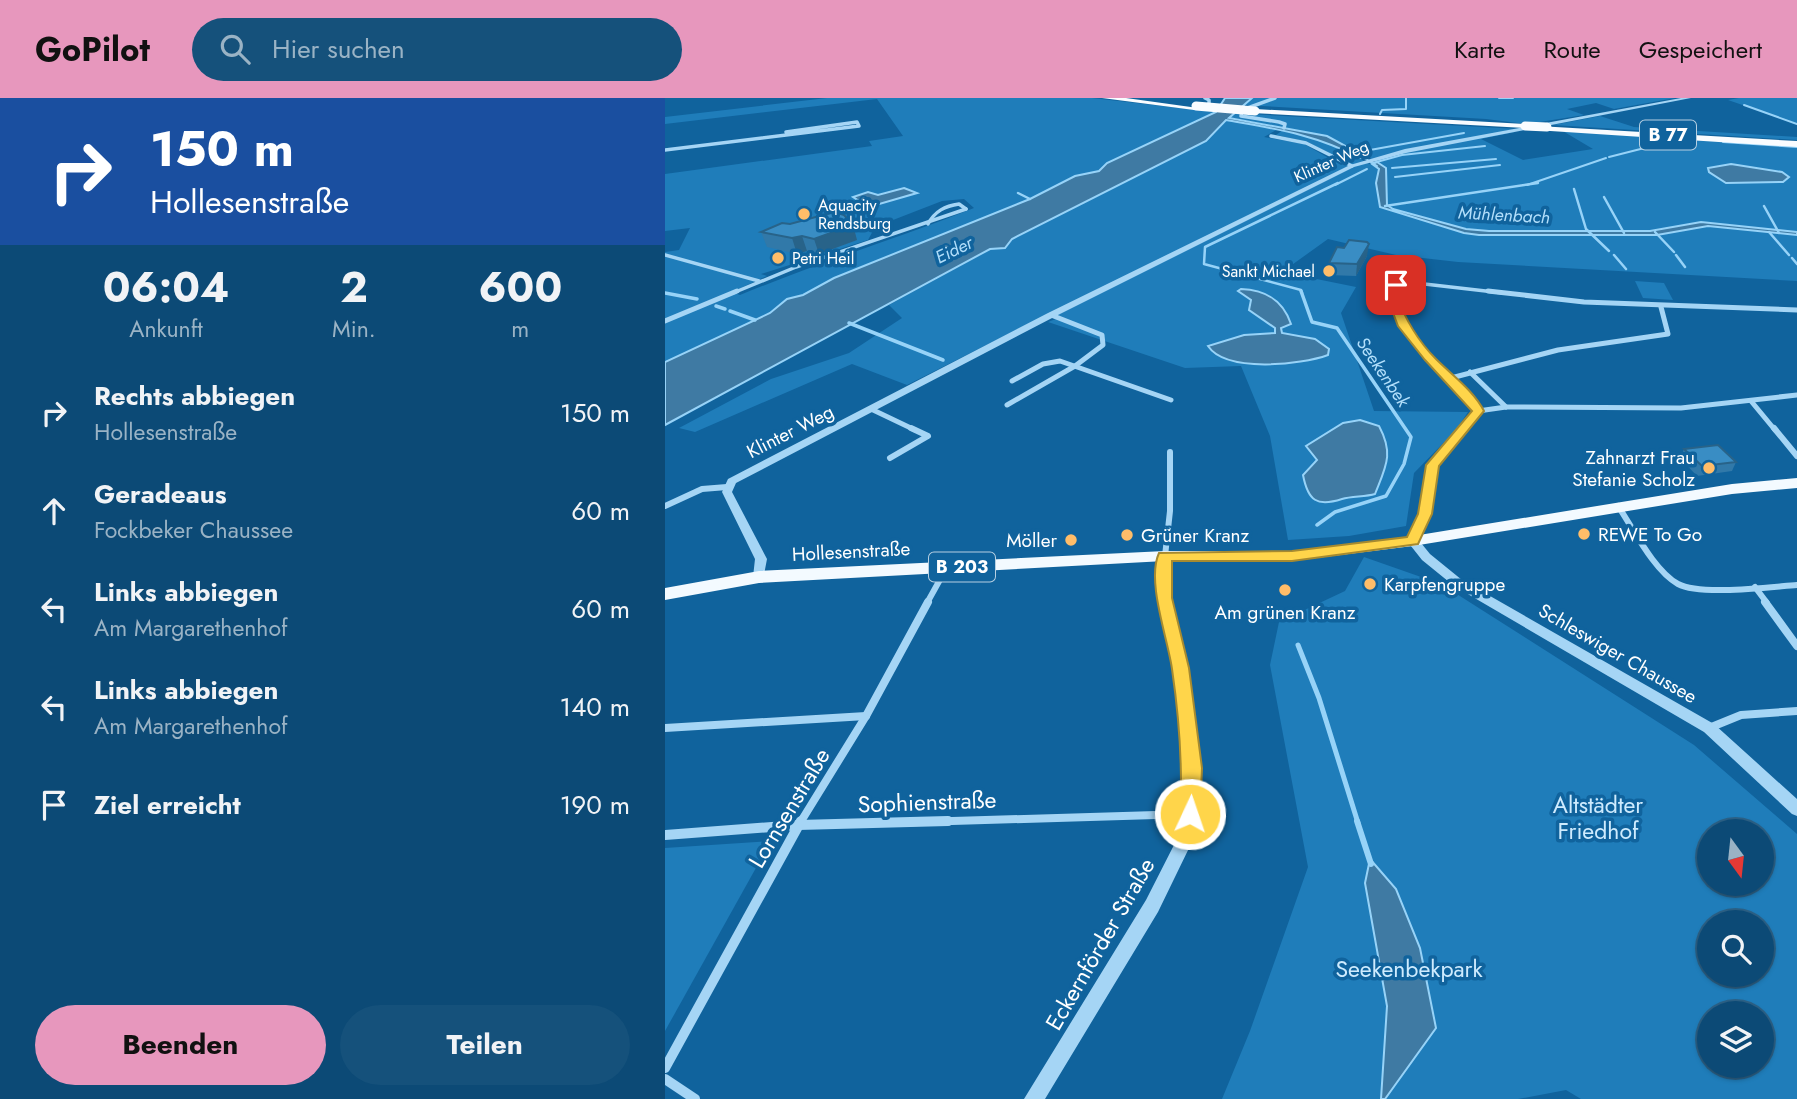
<!DOCTYPE html>
<html lang="de">
<head>
<meta charset="utf-8">
<style>
  :root { --surface:#0c4a76; --page:#15517b; --text:#f1f3f6; --muted:#9ab3c5; --line:#2c6288; --accent:#e797bd }
  body { margin:0; font-family:Jost,sans-serif; background:var(--page); color:var(--text); height:100vh; display:flex; flex-direction:column; font-size:26px; white-space:nowrap }
  * { box-sizing:border-box; margin:0 }
  p { font-size:23px; color:var(--muted) }
  .icon { flex:none; width:38px; height:38px; fill:none; stroke:currentColor; stroke-width:2; stroke-linecap:round; stroke-linejoin:round }
  .map { position:relative; flex:1; overflow:hidden }
  .panel { display:flex; flex-direction:column; background:var(--surface); width:665px }
  .panel>* { flex:none }
  .guide { background:#1a4fa0; color:#fff; overflow:hidden }
  .needle { width:46px; rotate:165deg }
  .controls { position:absolute; left:1032px; top:721px; display:grid; gap:14px }
  .controls a { display:grid; place-items:center; width:77px; height:77px; border-radius:50%; background:var(--surface); box-shadow:0 2px 5px #0004,0 0 0 2px var(--line); font-size:35px }
  .pin { position:absolute; display:grid; place-items:center; width:60px; height:60px; color:#fff; margin:-30px; border-radius:14px; box-shadow:0 4px 10px #0006 }
  .me { position:absolute; width:77px; margin:-38px; rotate:3deg; stroke-linejoin:round; filter:drop-shadow(0 0 5px #0008) }
  .turn { display:flex; align-items:center; gap:24px; height:147px; padding:0 35px; font-size:32px }
  .turn .icon { width:91px; height:91px; stroke-width:2.5 }
  .turn b { display:block; font-size:49px; line-height:60px }
  .eta { display:flex; justify-content:space-evenly; align-items:center; height:119px; text-align:center }
  .eta b { font-size:42px; font-weight:700; line-height:49px }
  .cta { display:flex; gap:14px; margin-top:auto; padding:14px 35px }
  .cta a { flex:1; height:80px; border-radius:42px; background:var(--accent); color:#111; font-size:28px; font-weight:700; line-height:80px; text-align:center }
  .cta a+a { background:var(--page); color:var(--text) }
  ul { padding:0; list-style:none }
  li { display:flex; align-items:center; gap:21px; height:98px; padding:0 35px }
  li div { flex:1 }
  li b { display:block; font-size:26px }
  li em { font-style:normal }
  header { display:flex; align-items:center; gap:42px; box-sizing:border-box; height:98px; padding:0 35px; background:var(--accent); color:#111 }
  header strong { font-size:33px }
  nav { display:flex; gap:38px; margin-inline-start:auto; font-size:24px }
  .search { width:490px; height:63px; background:var(--page); display:flex; align-items:center; gap:18px; box-sizing:border-box; padding:0 24px; border-radius:38px; color:var(--muted); font-size:26px }
  main { display:flex; flex:1; min-height:0 }
  .map>svg:first-child { display:block }
  .green { fill:#1f7dba; fill-rule:evenodd }
  .water { fill:#3f7aa3; stroke:#97d3f8; stroke-width:2 }
  .lines { fill:none; stroke-linecap:round; stroke-linejoin:round }
  .stream-far4 { stroke:#97d3f8; stroke-width:2 }
  .stream-far3 { stroke:#97d3f8; stroke-width:2.5 }
  .stream-far2 { stroke:#97d3f8; stroke-width:3.5 }
  .stream-far1 { stroke:#97d3f8; stroke-width:5 }
  .stream { stroke:#97d3f8; stroke-width:6 }
  .minor-far4 { stroke:#a5d5f5; stroke-width:3.5 }
  .minor-far3 { stroke:#a5d5f5; stroke-width:5 }
  .minor-far2 { stroke:#a5d5f5; stroke-width:6 }
  .minor-far1 { stroke:#a5d5f5; stroke-width:8 }
  .minor { stroke:#a5d5f5; stroke-width:10 }
  .tertiary { fill:#a5d5f5; fill-rule:evenodd }
  .primary { fill:#f3faff; fill-rule:evenodd }
  .trunk { fill:#f9fcff; fill-rule:evenodd }
  .trunk-bridge { stroke:#f9fcff; stroke-width:9 }
  .wall { fill:#3179a9 }
  .shaded-wall { fill:#286389 }
  .building { fill:#398dc4; stroke:#286389; stroke-width:2 }
  .route { fill:#ffd54a; stroke:#a68a30; stroke-width:2 }
  .poi-dot { fill:#ffbd69; stroke:#10639d; stroke-width:2.5 }
  .labels { text-anchor:middle; stroke-width:7; stroke-linejoin:round; paint-order:stroke }
  .far-street-label { font-size:16px; fill:#fff; stroke:#10639d }
  .far-poi-label { font-size:16px; fill:#fff; stroke:#10639d; text-anchor:start }
  .shield { fill:#10639d; stroke:#b7d0e2; stroke-width:2 }
  .shield-label { font-size:18px; font-weight:bold; fill:#fff }
  .far-water-label { font-size:18px; font-style:italic; fill:#b2dffb; stroke:#10639d }
  .street-label { font-size:19px; fill:#fff; stroke:#10639d }
  .poi-label { font-size:19px; fill:#fff; stroke:#10639d; text-anchor:start }
  .near-street-label { font-size:23px; fill:#fff; stroke:#10639d }
  .near-park-label { font-size:23px; fill:#ceebfe; stroke:#10639d }
</style>
</head>
<body>
<header>
<strong>GoPilot</strong>
<div class="search"><svg class="icon" aria-label="search" viewBox="0 0 24 24"><circle cx="10" cy="10" r="6"/><path d="M15 15l6 6"/></svg>Hier suchen</div>
<nav><a>Karte</a><a>Route</a><a>Gespeichert</a></nav>
</header>
<main>
<section class="panel">
<div class="guide">
<div class="turn"><svg class="icon" aria-label="right" viewBox="0 0 24 24"><path d="M7 20v-9h11M14 6l5 5-5 5"/></svg><div><b>150 m</b>Hollesenstraße</div></div>
</div>
<div class="eta">
<div><b>06:04</b><p>Ankunft</p></div>
<div><b>2</b><p>Min.</p></div>
<div><b>600</b><p>m</p></div>
</div>
<ul>
<li><svg class="icon" aria-label="right" viewBox="0 0 24 24"><path d="M7 20v-9h11M14 6l5 5-5 5"/></svg><div><b>Rechts abbiegen</b><p>Hollesenstraße</p></div><em>150 m</em></li>
<li><svg class="icon" aria-label="ahead" viewBox="0 0 24 24"><path d="M12 20V5M6 11l6-6 6 6"/></svg><div><b>Geradeaus</b><p>Fockbeker Chaussee</p></div><em>60 m</em></li>
<li><svg class="icon" aria-label="left" viewBox="0 0 24 24"><path d="M17 20v-9H6M10 6l-5 5 5 5"/></svg><div><b>Links abbiegen</b><p>Am Margarethenhof</p></div><em>60 m</em></li>
<li><svg class="icon" aria-label="left" viewBox="0 0 24 24"><path d="M17 20v-9H6M10 6l-5 5 5 5"/></svg><div><b>Links abbiegen</b><p>Am Margarethenhof</p></div><em>140 m</em></li>
<li><svg class="icon" aria-label="arrive" viewBox="0 0 24 24"><path d="M6 21V4h12l-3 4 3 4H6"/></svg><div><b>Ziel erreicht</b></div><em>190 m</em></li>
</ul>
<div class="cta"><a>Beenden</a><a>Teilen</a></div>
</section>
<div class="map">
<svg width="1132" height="1001" viewBox="0 0 1132 1001">
  <rect width="100%" height="100%" fill="#10639d"/>
  <g class="green">
    <path d="M162,0H427L551,14L442,65V69L435,73L410,78L365,101L169,180L138,198L122,201L105,215L0,264V154L14,152L25,130L0,133V76L207,48L204,43L238,38L212,1L0,26V19ZM299,101L309,110C231,141 155,164 75,197L67,194L102,178L96,176L203,142L210,129L277,103Z"/>
    <polygon points="587,0 1010,0 949,11 931,5 902,11 919,17 862,26 821,21 579,7 572,10"/>
    <polygon points="1074,0 1132,0 1132,26 1063,2"/>
    <path d="M566,15L853,31L840,33L850,34L816,41L858,62L928,51L896,32L1132,47V134L1036,124L985,133H824L801,131L728,111L722,107L721,70L690,51L662,38L563,19ZM1066,66L1117,74L1124,79L1118,84L1088,85Z"/>
    <polygon points="935,18 969,29 1132,39 1132,42 888,27"/>
    <polygon points="561,22 613,31 599,39 639,46 676,67 682,65 643,44 611,37 618,32 662,43 714,71 711,85 715,109 799,135 814,137 992,137 1043,128 1132,137 1132,183 793,164 731,157 663,141 617,174 691,189 676,215 709,313 803,314 791,332 749,375 741,428 684,438 623,442 605,338 576,268 520,270 383,224 396,219 383,216 242,287 187,266 30,334 14,330 106,281 184,255 237,220 224,207 326,151 340,150 347,141 541,43"/>
    <polygon points="970,183 999,185 1008,202 978,200"/>
    <path d="M699,459L776,486L1029,647L1132,736V1001H916L901,992L853,1001H557L585,933L643,769L605,567L614,524L680,493ZM1045,733H1097V786H1045ZM1045,824H1097V877H1045ZM1045,915H1097V968H1045Z"/>
    <polygon points="106,743 0,933 0,750"/>
  </g>
  <g class="water">
    <path d="M560,0H587L564,20L662,38L699,58L695,60C649,36 611,31 561,22L541,43L347,141L340,150L325,151L0,327V264L105,215L122,201L138,197L169,180L365,101L410,78L434,73L442,65L551,14Z"/>
    <polygon points="712,64 721,70 722,107 728,111 801,131 824,133 985,133 1036,124 1132,134 1132,137 1043,128 992,137 814,137 799,135 715,109 711,85 714,71 707,66"/>
    <polygon points="1066,66 1117,74 1124,79 1118,84 1061,85 1044,74 1043,70"/>
    <polygon points="239,90 252,95 204,109 192,104 194,103 188,99 203,94 213,97"/>
    <path d="M576,191C601,192 618,202 626,226L616,230L617,235L650,241L664,251L663,257C636,267 561,275 543,248L579,237L610,235V230L584,212L586,202L573,193Z"/>
    <path d="M695,322L714,328C729,356 721,368 710,396C700,399 687,398 677,401C652,409 643,403 638,377L652,362L641,348L678,325Z"/>
    <polygon points="705,761 731,791 755,850 771,930 720,1001 716,1001 722,908 700,785"/>
  </g>
  <g class="lines">
    <g class="stream-far4">
      <polyline points="834,0 848,0"/>
      <polyline points="1079,7 1132,26"/>
      <polyline points="715,16 717,12 741,11 741,0"/>
      <polyline points="1058,44 1132,49"/>
      <polyline points="688,52 705,52 799,35"/>
      <polyline points="693,56 712,68"/>
      <polyline points="944,59 1015,41"/>
      <polyline points="708,65 737,57 820,48"/>
      <polyline points="727,70 831,61"/>
      <polyline points="730,79 835,67"/>
      <polyline points="670,87 702,71"/>
      <polyline points="862,87 941,60"/>
    </g>
    <g class="stream-far3">
      <polyline points="909,91 921,131 944,153"/>
      <polyline points="353,95 365,101"/>
      <polyline points="939,99 959,135"/>
      <polyline points="720,108 873,85"/>
      <polyline points="1099,108 1114,135"/>
      <polyline points="990,134 1009,154"/>
      <polyline points="1104,134 1124,157"/>
      <polyline points="949,157 961,171"/>
      <polyline points="1011,157 1020,169"/>
      <polyline points="1127,160 1132,166"/>
      <polyline points="637,195 636,192 539,166 540,149 673,85"/>
    </g>
    <g class="stream-far2">
      <polyline points="636,193 647,224 672,230 746,339 739,366 721,398 670,414 652,427"/>
      <polyline points="0,195 32,201"/>
      <polyline points="51,208 60,211"/>
      <polyline points="65,213 90,222"/>
      <polyline points="184,225 278,262"/>
    </g>
    <polyline class="stream-far1" points="633,547 654,600 693,725"/>
    <polyline class="stream" points="692,723 706,766"/>
    <g class="minor-far4">
      <polyline points="540,0 544,2 544,8 540,11"/>
      <polyline points="610,0 577,12 576,18 614,24 620,26 619,30"/>
      <polyline points="606,38 641,45 687,68"/>
      <polyline points="0,52 194,28 192,24 121,34 122,36"/>
      <path d="M263,126C270,113 280,108 294,106L301,111"/>
      <polyline points="0,157 94,183"/>
      <polyline points="68,195 131,169 301,111"/>
      <polyline points="727,195 731,186 742,184 838,195"/>
    </g>
    <g class="minor-far3">
      <path d="M727,193C724,222 766,262 786,280"/>
      <polyline points="823,193 919,204 1132,212"/>
      <polyline points="0,223 72,193"/>
      <polyline points="805,274 841,309"/>
      <polyline points="347,283 378,266 395,263 506,302"/>
      <polyline points="1086,303 1110,332"/>
      <polyline points="342,307 410,268 438,247 437,237 386,217"/>
      <polyline points="206,311 250,332"/>
      <polyline points="813,313 841,309 1016,310 1132,297"/>
      <polyline points="797,332 813,313 786,280 893,252 1003,236 996,209"/>
    </g>
    <g class="minor-far2">
      <polyline points="1109,330 1132,358"/>
      <polyline points="225,360 263,338 246,330"/>
      <polyline points="0,408 37,391 62,389"/>
      <path d="M953,408C968,430 989,473 1013,486C1035,498 1105,489 1132,487"/>
      <polyline points="748,443 760,416 768,367 799,330"/>
      <polyline points="500,458 505,413 505,354"/>
      <polyline points="1090,489 1102,505"/>
      <polyline points="262,505 282,469"/>
    </g>
    <g class="minor-far1">
      <polyline points="1100,504 1132,548"/>
      <polyline points="0,630 201,618"/>
      <polyline points="1044,630 1076,617 1132,613"/>
      <polyline points="135,725 201,618 263,504"/>
      <polyline points="221,725 524,716"/>
    </g>
    <g class="minor">
      <polyline points="0,737 133,727 283,723"/>
      <polyline points="0,970 136,723"/>
      <polyline points="0,981 30,1001"/>
    </g>
    <g class="tertiary">
      <polygon points="1016,0 1026,0 741,55 689,69 389,219 71,385 67,394 102,461 98,482 94,483 88,479 90,461 57,394 63,381 383,215 685,67 740,51"/>
      <polygon points="748,439 752,440 765,456 797,482 1049,626 1132,701 1132,718 1127,716 1039,634 789,488 757,462 742,443"/>
      <polygon points="500,454 506,458 505,500 522,570 534,670 533,716 526,746 493,814 380,1001 359,1001 481,802 510,745 517,716 520,670 508,570 493,500 494,458"/>
    </g>
    <polygon class="primary" points="1132,380 1132,390 1067,396 748,448 627,463 500,463 94,485 0,502 0,490 94,473 500,453 627,453 748,438 1067,386"/>
    <g class="trunk">
      <polygon points="437,0 461,0 533,10 529,12"/>
      <polygon points="590,11 860,26 864,28 860,30 587,15"/>
      <polygon points="873,28 1132,43 1132,49 870,32"/>
    </g>
    <g class="trunk-bridge">
      <polyline points="531,8 590,13"/>
      <polyline points="860,28 882,29"/>
    </g>
  </g>
  <g class="wall">
    <polygon points="125,126 188,127 192,142 154,156 142,153 132,156 102,149 96,134"/>
    <polygon points="702,158 691,178 663,177 664,165"/>
    <polygon points="1019,351 1071,364 1067,373 1032,378 1015,360"/>
  </g>
  <g class="shaded-wall">
    <polygon points="188,127 192,142 154,156 149,141"/>
    <polygon points="137,138 142,153 132,156 127,140"/>
    <polygon points="704,146 702,158 691,178 692,166"/>
  </g>
  <g class="building">
    <polygon points="169,114 179,117 188,127 149,141 137,138 127,140 96,134 117,125 125,126"/>
    <polygon points="684,142 702,144 704,146 692,166 664,165 672,149 679,150"/>
    <polygon points="1053,347 1071,364 1037,368 1019,351"/>
  </g>
  <path class="route" d="M727,185L736,187L731,196C740,221 752,242 771,261C787,277 809,293 819,313L774,368L767,416L753,446L627,463H507V500L524,570L537,670L535,716L532,722L525,724L518,722L515,716C518,667 514,619 507,571C503,541 481,483 494,455L627,453L742,439L753,416L761,367L807,313L760,262L733,228L721,196Z"/>
  <g class="poi-dot">
    <circle cx="139" cy="116" r="7"/>
    <circle cx="113" cy="160" r="7"/>
    <circle cx="664" cy="173" r="7"/>
    <circle cx="1044" cy="370" r="7"/>
    <circle cx="919" cy="436" r="7"/>
    <circle cx="462" cy="437" r="7"/>
    <circle cx="406" cy="442" r="7"/>
    <circle cx="705" cy="486" r="7"/>
    <circle cx="620" cy="492" r="7"/>
  </g>
  <g class="labels">
    <g class="far-street-label">
      <text transform="translate(666 63) rotate(-24)" y="6">Klinter Weg</text>
    </g>
    <g class="far-poi-label">
      <text x="153" y="113">Aquacity<tspan x="153" dy="18">Rendsburg</tspan></text>
      <text x="127" y="166">Petri Heil</text>
      <text x="650" y="179" text-anchor="end">Sankt Michael</text>
    </g>
    <g class="shield">
      <rect x="975" y="22.5" width="56" height="29" rx="5"/>
      <rect x="264" y="454.5" width="66" height="29" rx="5"/>
    </g>
    <g class="shield-label">
      <text x="1003" y="43">B 77</text>
      <text x="297" y="475">B 203</text>
    </g>
    <g class="far-water-label">
      <text transform="translate(839 117) rotate(3)" y="6">Mühlenbach</text>
      <text transform="translate(289 152) rotate(-26)" y="6">Eider</text>
      <text transform="translate(718 274) rotate(56)" y="6">Seekenbek</text>
    </g>
    <g class="street-label">
      <text transform="translate(125 333) rotate(-27)" y="7">Klinter Weg</text>
      <text transform="translate(186 453) rotate(-3)" y="7">Hollesenstraße</text>
      <text transform="translate(953 555) rotate(30)" y="7">Schleswiger Chaussee</text>
    </g>
    <g class="poi-label">
      <text x="1030" y="366" text-anchor="end">Zahnarzt Frau<tspan x="1030" dy="22">Stefanie Scholz</tspan></text>
      <text x="933" y="443">REWE To Go</text>
      <text x="476" y="444">Grüner Kranz</text>
      <text x="392" y="449" text-anchor="end">Möller</text>
      <text x="719" y="493">Karpfengruppe</text>
      <text x="620" y="521" text-anchor="middle">Am grünen Kranz</text>
    </g>
    <g class="near-street-label">
      <text transform="translate(262 704) rotate(-2)" y="8">Sophienstraße</text>
      <text transform="translate(124 710) rotate(-59)" y="8">Lornsenstraße</text>
      <text transform="translate(435 846) rotate(-60)" y="8">Eckernförder Straße</text>
    </g>
    <g class="near-park-label">
      <text x="933" y="715">Altstädter<tspan x="933" dy="26">Friedhof</tspan></text>
      <text x="744" y="879">Seekenbekpark</text>
    </g>
  </g>
</svg>
<div class="controls">
<a><svg class="needle" viewBox="-14 -14 28 28"><path d="M0-13l5 13h-10z" fill="#e53935"/><path d="M0 13l5-13h-10z" fill="#9ab3c5"/></svg></a>
<a><svg class="icon" aria-label="search" viewBox="0 0 24 24"><circle cx="10" cy="10" r="6"/><path d="M15 15l6 6"/></svg></a>
<a><svg class="icon" aria-label="layers" viewBox="0 0 24 24"><path d="M12 4l9 5-9 5-9-5zM3 14l9 5 9-5"/></svg></a>
</div>
<div class="pin" style="left:731px;top:187px;background:#d93025"><svg class="icon" aria-label="arrive" viewBox="0 0 24 24"><path d="M6 21V4h12l-3 4 3 4H6"/></svg></div>
<svg class="me" style="left:525px;top:716px" viewBox="-20 -20 40 40"><circle r="17" fill="#ffd54a" stroke="#fff" stroke-width="3"/><path d="M0-11L8 9 0 5-8 9z" fill="#fff"/></svg>
</div>
</main>
</body>
</html>
